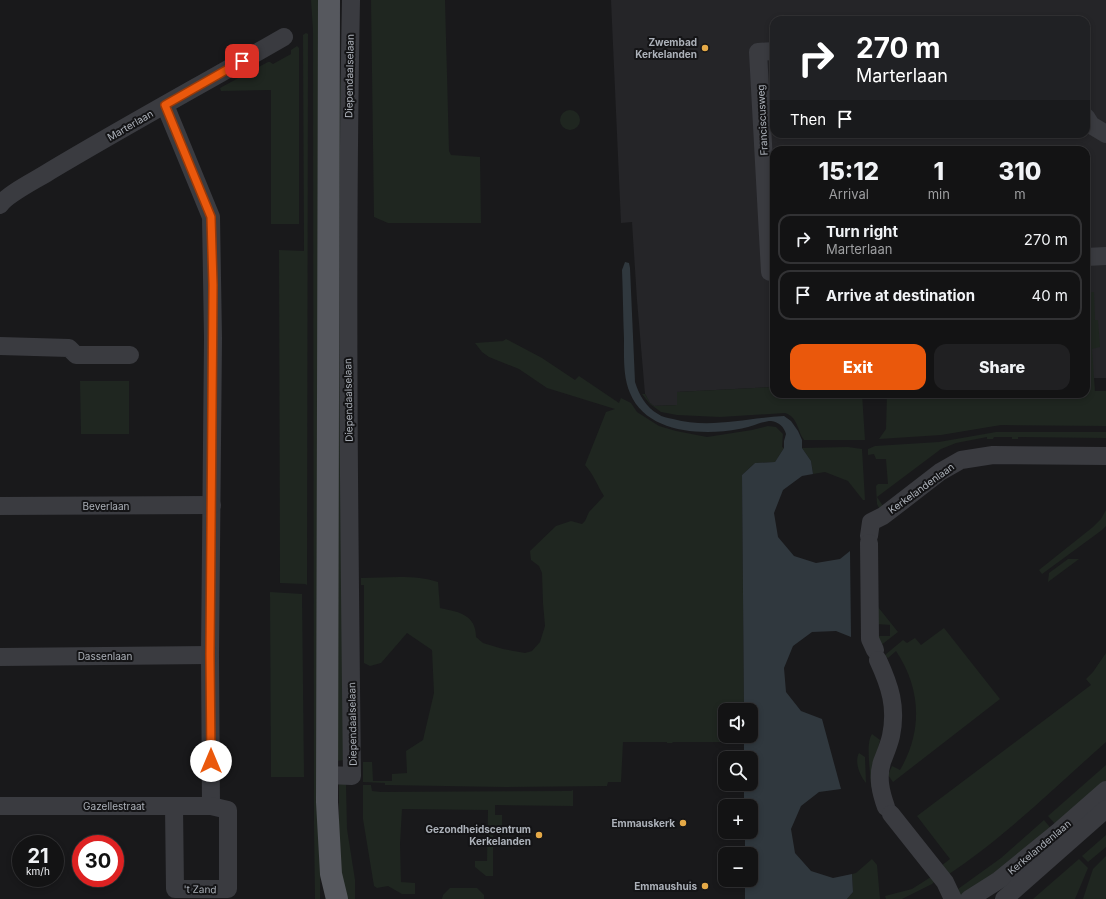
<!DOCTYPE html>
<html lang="en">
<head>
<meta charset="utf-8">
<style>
  :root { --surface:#131314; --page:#202022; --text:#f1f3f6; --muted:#9d9ea0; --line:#323234; --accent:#ea580c }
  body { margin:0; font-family:Inter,sans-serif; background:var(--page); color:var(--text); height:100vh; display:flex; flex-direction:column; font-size:15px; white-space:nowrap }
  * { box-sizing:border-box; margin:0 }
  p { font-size:13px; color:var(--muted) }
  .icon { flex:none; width:22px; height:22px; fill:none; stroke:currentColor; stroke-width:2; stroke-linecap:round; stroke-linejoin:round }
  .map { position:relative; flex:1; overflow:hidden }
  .side { position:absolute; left:770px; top:146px; width:320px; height:252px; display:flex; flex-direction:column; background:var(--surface); border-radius:12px; box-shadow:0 2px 6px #0003,0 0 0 1px var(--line) }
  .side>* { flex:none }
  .guide { position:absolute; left:770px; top:16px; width:320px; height:122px; border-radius:12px; box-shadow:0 2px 6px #0003,0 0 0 1px var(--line); background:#202124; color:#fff; overflow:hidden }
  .fabs { position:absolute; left:718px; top:703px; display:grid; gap:8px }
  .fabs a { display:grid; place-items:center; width:40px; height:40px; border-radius:8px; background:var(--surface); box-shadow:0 2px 6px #0003,0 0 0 1px var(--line); font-size:20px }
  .speed { position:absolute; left:12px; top:835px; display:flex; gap:8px; font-size:20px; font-weight:700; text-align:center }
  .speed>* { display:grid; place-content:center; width:52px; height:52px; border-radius:50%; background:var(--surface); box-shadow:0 2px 6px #0003,0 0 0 1px var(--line); line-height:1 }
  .speed small { font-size:10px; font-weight:400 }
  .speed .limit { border:6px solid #d22; background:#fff; color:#111 }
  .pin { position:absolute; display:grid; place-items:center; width:34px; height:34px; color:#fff; margin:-17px; border-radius:8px; box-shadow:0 2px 6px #0006 }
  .me { position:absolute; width:44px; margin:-22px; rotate:0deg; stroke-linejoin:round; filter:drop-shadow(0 0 3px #0008) }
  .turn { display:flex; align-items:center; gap:14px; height:84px; padding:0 20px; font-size:18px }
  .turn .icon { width:52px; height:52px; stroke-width:2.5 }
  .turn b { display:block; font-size:28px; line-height:34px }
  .then { display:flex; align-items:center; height:38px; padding:0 20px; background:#0003; gap:8px; font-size:15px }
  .eta { display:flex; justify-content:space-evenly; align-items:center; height:68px; text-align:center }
  .eta b { font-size:24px; font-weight:800; line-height:28px }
  .primary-button { display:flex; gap:8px; margin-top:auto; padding:8px 20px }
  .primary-button a { flex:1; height:46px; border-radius:12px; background:var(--accent); color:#fff; font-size:16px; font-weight:800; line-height:46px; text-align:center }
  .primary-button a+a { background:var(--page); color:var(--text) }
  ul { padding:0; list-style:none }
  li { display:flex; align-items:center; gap:12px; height:50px; margin:0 8px 6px; padding:0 12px; border:2px solid var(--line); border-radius:12px }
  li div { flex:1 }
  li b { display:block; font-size:15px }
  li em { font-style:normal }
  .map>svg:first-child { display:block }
  .built { fill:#252528; fill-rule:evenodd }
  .green { fill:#1f2620 }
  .water { fill:#30383e }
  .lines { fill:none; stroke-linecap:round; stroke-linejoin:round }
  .minor { stroke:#3a3b40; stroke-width:18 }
  .major { stroke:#56585e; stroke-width:22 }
  .route-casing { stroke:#983908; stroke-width:10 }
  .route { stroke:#ea580c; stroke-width:7 }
  .poi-dot { fill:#e5a947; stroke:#141416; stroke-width:1.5 }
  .labels { text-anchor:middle; stroke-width:4; stroke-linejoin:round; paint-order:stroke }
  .poi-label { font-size:10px; font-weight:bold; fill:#acb1b9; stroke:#141416; text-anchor:end }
  .street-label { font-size:10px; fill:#acb1b9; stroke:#141416 }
</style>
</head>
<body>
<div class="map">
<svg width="1106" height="899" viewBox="0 0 1106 899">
  <rect width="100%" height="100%" fill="#19191b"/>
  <path class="built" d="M611,0H1106V378H1086V150H774V387L677,392V405L654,406L650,403L645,394L637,300L632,222L621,223ZM774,20H1086V134H774Z"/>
  <g class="green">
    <polygon points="311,0 320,0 321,789 320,899 315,899 314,824 313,30"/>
    <polygon points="371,0 445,0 449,151 451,155 480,157 481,223 388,223 374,217"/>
    <polygon points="306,33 308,34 307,585 305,584 280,583 279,250 304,251 303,35"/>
    <polygon points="297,46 299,48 299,224 271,224 271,90 221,91 220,88 268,62 270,62 273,64 291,54 291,50"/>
    <polygon points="342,59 344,760 337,761 338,453 339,395 337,200 338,110"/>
    <circle cx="570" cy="120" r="10"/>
    <polygon points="1086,292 1094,292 1095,320 1098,320 1100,347 1092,349 1095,391 1106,391 1106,426 1001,425 941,435 879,439 886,429 887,394 1086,394"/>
    <path d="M506,339L542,358L575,380L579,376L619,403L621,398L631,403L637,412L659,426L676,431L707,437L752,430L768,426L776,427L783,434L782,447L784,448L775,462L755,463L742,475L744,710H725V736H744V742H673L672,743H667V742H623L621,782H608L607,786L504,787L385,785V783L363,782V762H372L373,781H392V774L407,773L406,751L423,740L434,693L432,650L407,633L381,663L370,666L364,663V585H361V578C386,578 414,574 438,582L440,608C458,612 476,614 476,637L483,643L503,649L525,653L532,651L540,642L545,626L543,603L542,573L539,566L531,560L530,551L556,526L571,521L582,524L585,521L589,512L604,496C597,485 594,475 585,465L606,412L615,409L547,388L519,369L489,357L482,352L475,343L503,341Z"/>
    <polygon points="80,381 129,381 129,434 81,434"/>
    <path d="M774,387V394H862L865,440H804C797,430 798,417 785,413L720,417L677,415L661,412L650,404L642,394H645L650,403L654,406L677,405V392Z"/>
    <polygon points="996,432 1106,432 1106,438 1018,437 1018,439 1012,439 1012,437 994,437 993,439 987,439 987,437 956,443 941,449 877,497 883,506 879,508 877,504 876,486 878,484 888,484 886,459 876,459 874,454 868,455 868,449 875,446 939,442"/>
    <polygon points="848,447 862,449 865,500 863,500 848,481 825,472 813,474 811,461 802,448"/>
    <polygon points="1106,510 1106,526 1102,530 1042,574 1039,570 1093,527 1101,519"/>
    <polygon points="1068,559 1079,559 1048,582 1049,573"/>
    <polygon points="270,592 302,594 304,777 271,777"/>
    <polygon points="878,607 898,632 880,646 878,636 890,636 890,625 877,624"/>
    <path d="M944,628L1000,699L893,782L888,775L892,766L900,770C923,731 921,688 896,651L888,658L885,655L903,640L907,643L915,638L921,645Z"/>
    <path d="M1106,653V742C1054,788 1004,838 946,876L941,866L950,859L917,816L1091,685L1086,679L1093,672Z"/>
    <path d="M872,734L880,740L875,760L873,788L871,787C871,774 865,744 872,734Z"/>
    <path d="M859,753L865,757L866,783C860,776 854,762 859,753Z"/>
    <polygon points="1106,765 1106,784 1058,827 1048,816"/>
    <polygon points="339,784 346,784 347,829 355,880 355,899 341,899 339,877"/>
    <polygon points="363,785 371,785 372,791 381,792 571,791 573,790 573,806 495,805 495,815 502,815 502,827 493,827 493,876 486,876 475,867 475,861 487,861 488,810 402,809 400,844 401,882 415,883 415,894 402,894 388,886 377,888 374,886 363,819"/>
    <polygon points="1044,820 1053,831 960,898 958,889 1001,858"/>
    <polygon points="1106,835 1106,847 1088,862 1082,856"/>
    <polygon points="1106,856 1106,899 1083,899 1093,869"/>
    <polygon points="872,859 877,865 880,899 847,899 853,892 852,874 856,873"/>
    <polygon points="1079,859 1088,868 1075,899 1033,899"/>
    <polygon points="934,875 936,880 932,884 902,899 886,899 885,896 912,889"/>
    <polygon points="450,888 477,888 484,895 484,899 442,899 443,895"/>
  </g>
  <path class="water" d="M625,262L629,263L630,268L635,382C639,395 646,407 658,414C662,417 668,418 673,419C710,429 746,418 784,416L791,421L798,431L802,440V448L811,461L813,474L802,476L783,490L774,513L778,537L794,556L816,563L840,559L850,551L851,637L836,631L812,632L793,646L784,668L786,692L801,711L822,719L841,789L819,792L801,806L791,829L795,853L811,871L833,878L852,874L853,892L847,899H745V880H751V854H745V832H751V806H744V784H751V758H744V736H751V710H744L742,475L755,463L775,462L784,448V441L786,434C784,427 779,422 771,421C762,421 749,428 739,429C702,436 646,433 630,393C623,377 624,357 624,339C623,316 623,293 622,270Z"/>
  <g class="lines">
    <g class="minor">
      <polyline points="774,51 758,52 770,272 774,272"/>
      <polyline points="165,105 211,217 213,338 210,655 211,806"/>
      <polyline points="1086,117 1091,125 1106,134"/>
      <path d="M0,205C7,194 38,179 50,171C127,125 206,82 284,37"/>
      <polyline points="1086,257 1106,256"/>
      <polyline points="0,346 69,348 76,355 130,355"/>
      <polyline points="0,506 212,505"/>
      <polyline points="869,536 871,522 883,516 940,472 961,460 993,455 1106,456"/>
      <polyline points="869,543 870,639 875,650"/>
      <polyline points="0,657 210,655"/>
      <path d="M878,660C890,686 897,707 891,736C889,745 885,754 882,762C877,778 881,793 886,807"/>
      <path d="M327,775L352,776C349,517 346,259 351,0"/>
      <polyline points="0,806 211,806 228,810 228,889 175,889 174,806"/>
      <polyline points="891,814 945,882 953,899"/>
      <polyline points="969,899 999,880 1058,832 1106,790"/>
      <polyline points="1004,899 1106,809"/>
    </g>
    <polyline class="major" points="329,0 327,802 331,874 337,899"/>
  </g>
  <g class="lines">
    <defs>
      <polyline id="route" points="211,761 210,655 213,285 211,217 165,105 242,61"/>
    </defs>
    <use href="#route" class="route-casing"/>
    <use href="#route" class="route"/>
  </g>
  <g class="poi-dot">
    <circle cx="705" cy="48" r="4"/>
    <circle cx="683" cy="823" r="4"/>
    <circle cx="539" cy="835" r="4"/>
    <circle cx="705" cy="886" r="4"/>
  </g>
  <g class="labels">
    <g class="poi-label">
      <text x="697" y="46">Zwembad<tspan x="697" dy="12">Kerkelanden</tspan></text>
      <text x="675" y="827">Emmauskerk</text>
      <text x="531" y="833">Gezondheidscentrum<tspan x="531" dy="12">Kerkelanden</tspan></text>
      <text x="697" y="890">Emmaushuis</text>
    </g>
    <g class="street-label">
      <text transform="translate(349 76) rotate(-89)" y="4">Diependaalselaan</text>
      <text transform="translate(762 120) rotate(-93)" y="4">Franciscusweg</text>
      <text transform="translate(130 125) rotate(-30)" y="4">Marterlaan</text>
      <text transform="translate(348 400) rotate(-91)" y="4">Diependaalselaan</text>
      <text transform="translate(921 488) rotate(-36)" y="4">Kerkelandenlaan</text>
      <text x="106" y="510">Beverlaan</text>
      <text x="105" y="660">Dassenlaan</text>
      <text transform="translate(352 724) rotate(-91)" y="4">Diependaalselaan</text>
      <text x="114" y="810">Gazellestraat</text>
      <text transform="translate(1039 847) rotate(-40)" y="4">Kerkelandenlaan</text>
      <text transform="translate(200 889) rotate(1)" y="4">'t Zand</text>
    </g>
  </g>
</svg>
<div class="fabs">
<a><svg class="icon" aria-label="sound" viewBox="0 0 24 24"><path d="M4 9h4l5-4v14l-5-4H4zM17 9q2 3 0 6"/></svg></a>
<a><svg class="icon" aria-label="search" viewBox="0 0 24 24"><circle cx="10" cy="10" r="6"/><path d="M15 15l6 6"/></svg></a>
<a>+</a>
<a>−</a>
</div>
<div class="speed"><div>21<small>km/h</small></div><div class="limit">30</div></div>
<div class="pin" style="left:242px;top:61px;background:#d93025"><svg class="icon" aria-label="arrive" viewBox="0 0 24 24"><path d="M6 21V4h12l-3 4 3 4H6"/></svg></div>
<svg class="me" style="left:211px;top:761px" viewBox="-20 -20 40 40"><circle r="19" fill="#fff"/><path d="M0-13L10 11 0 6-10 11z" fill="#ea580c"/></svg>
<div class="guide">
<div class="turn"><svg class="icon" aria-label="right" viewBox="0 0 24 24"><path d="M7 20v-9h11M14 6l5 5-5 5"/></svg><div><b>270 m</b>Marterlaan</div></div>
<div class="then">Then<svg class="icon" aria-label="arrive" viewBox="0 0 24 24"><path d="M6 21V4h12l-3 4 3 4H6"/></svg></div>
</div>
<section class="side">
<div class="eta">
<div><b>15:12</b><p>Arrival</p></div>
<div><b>1</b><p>min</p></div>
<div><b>310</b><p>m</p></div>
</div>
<ul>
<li><svg class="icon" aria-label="right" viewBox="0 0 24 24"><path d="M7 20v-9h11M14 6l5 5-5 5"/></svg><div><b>Turn right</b><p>Marterlaan</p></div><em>270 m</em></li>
<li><svg class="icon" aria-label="arrive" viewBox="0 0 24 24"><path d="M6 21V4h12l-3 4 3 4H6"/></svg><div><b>Arrive at destination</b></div><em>40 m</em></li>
</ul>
<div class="primary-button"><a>Exit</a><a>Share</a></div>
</section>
</div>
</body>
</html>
